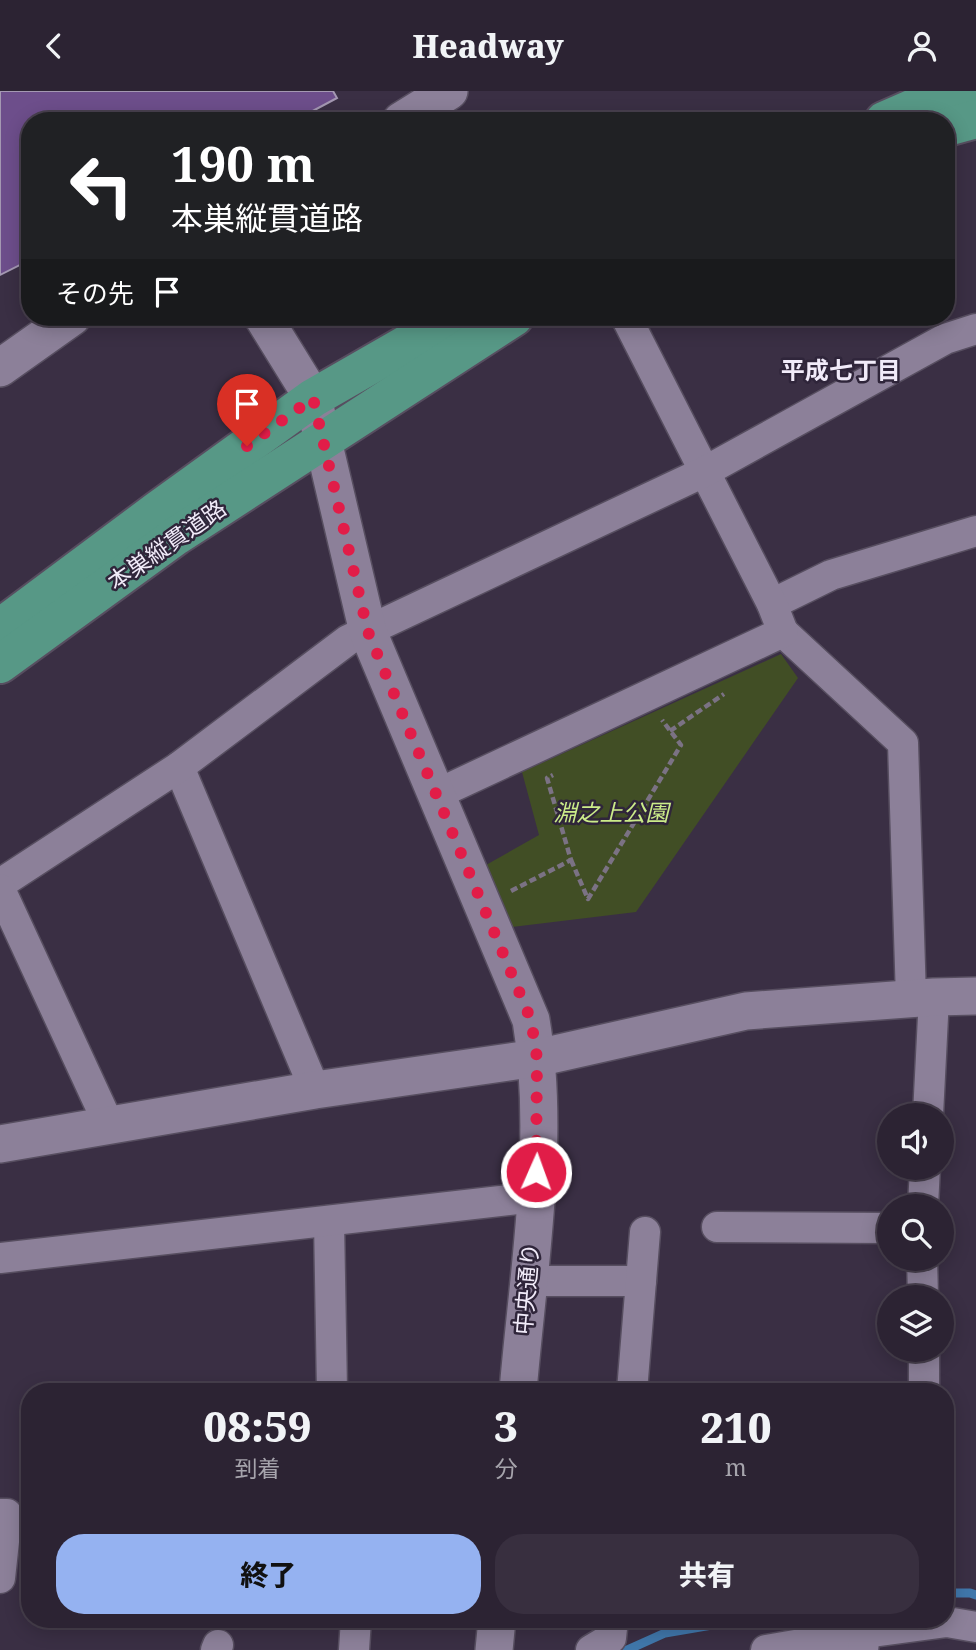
<!DOCTYPE html>
<html lang="ja">
<head>
<meta charset="utf-8">
<style>
  :root { --surface:#2c2333; --page:#382f3f; --text:#f1f3f6; --muted:#a6a4ac; --line:#48404e; --accent:#95b2f1 }
  body { margin:0; font-family:"Noto Serif","Noto Sans JP",serif; background:var(--page); color:var(--text); height:100vh; display:flex; flex-direction:column; font-size:26px; white-space:nowrap }
  * { box-sizing:border-box; margin:0 }
  p { font-size:23px; color:var(--muted) }
  .icon { flex:none; width:38px; height:38px; fill:none; stroke:currentColor; stroke-width:2; stroke-linecap:round; stroke-linejoin:round }
  .map { position:relative; flex:1; overflow:hidden }
  .sheet { position:absolute; left:21px; top:1292px; width:933px; height:245px; display:flex; flex-direction:column; background:var(--surface); border-radius:28px; box-shadow:0 4px 18px #0003,0 0 0 2px var(--line) }
  .sheet>* { flex:none }
  .guide { position:absolute; left:21px; top:21px; width:934px; height:214px; border-radius:28px; box-shadow:0 4px 18px #0003,0 0 0 2px var(--line); background:#202124; color:#fff; overflow:hidden }
  .buttons { position:absolute; left:877px; top:1012px; display:grid; gap:14px }
  .buttons a { display:grid; place-items:center; width:77px; height:77px; border-radius:50%; background:var(--surface); box-shadow:0 4px 18px #0003,0 0 0 2px var(--line); font-size:35px }
  .pin { position:absolute; display:grid; place-items:center; width:60px; height:60px; color:#fff; margin:-72px -30px; border-radius:50% 50% 50% 0; rotate:-45deg; box-shadow:0 0 7px #0007 }
  .pin .icon { rotate:45deg }
  .me { position:absolute; width:77px; margin:-38px; rotate:2deg; stroke-linejoin:round; filter:drop-shadow(0 0 5px #0008) }
  .turn { display:flex; align-items:center; gap:24px; height:147px; padding:0 35px; font-size:32px }
  .turn .icon { width:91px; height:91px; stroke-width:2.5 }
  .turn b { display:block; font-size:49px; line-height:60px }
  .then { display:flex; align-items:center; height:66px; padding:0 35px; background:#0003; gap:14px; font-size:26px }
  .eta { display:flex; justify-content:space-evenly; align-items:center; height:119px; text-align:center }
  .eta b { font-size:42px; font-weight:800; line-height:49px }
  .primary-button { display:flex; gap:14px; margin-top:auto; padding:14px 35px }
  .primary-button a { flex:1; height:80px; border-radius:28px; background:var(--accent); color:#111; font-size:28px; font-weight:800; line-height:80px; text-align:center }
  .primary-button a+a { background:var(--page); color:var(--text) }
  header { display:flex; justify-content:space-between; align-items:center; height:91px; padding:0 35px; background:var(--surface); font-size:32px; font-weight:800 }
  .map>svg:first-child { display:block }
  .green { fill:#414e25 }
  .lines { fill:none; stroke-linecap:round; stroke-linejoin:round }
  .stream { stroke:#4077ab; stroke-width:9 }
  .building { fill:#6d4e8b; stroke:#a498b2; stroke-width:2 }
  .minor-casing { stroke:#574e60; stroke-width:33 }
  .tertiary-casing { stroke:#574e60; stroke-width:40 }
  .primary-casing { stroke:#574e60; stroke-width:42 }
  .path { stroke:#7b7284; stroke-width:4.5; stroke-dasharray:7 3.5; stroke-linecap:butt }
  .minor { stroke:#8c8099; stroke-width:30 }
  .tertiary { stroke:#8c8099; stroke-width:37 }
  .primary { stroke:#579886; stroke-width:38 }
  .route { stroke:#e11d48; stroke-width:12; stroke-dasharray:0 21.6 }
  .labels { text-anchor:middle; stroke-width:5; stroke-linejoin:round; paint-order:stroke }
  .street-label { font-size:23px; fill:#f1ebf9; stroke:#2f253a }
  .park-label { font-size:23px; font-style:italic; fill:#cbec89; stroke:#2f253a }
  .neighbourhood-label { font-size:24px; font-weight:bold; fill:#f1ebf9; stroke:#2f253a }
</style>
</head>
<body>
<header><svg class="icon" aria-label="back" viewBox="0 0 24 24"><path d="M15 5l-7 7 7 7"/></svg>Headway<svg class="icon" aria-label="person" viewBox="0 0 24 24"><circle cx="12" cy="8" r="4"/><path d="M4 21q1-7 8-7t8 7"/></svg></header>
<div class="map">
<svg width="976" height="1559" viewBox="0 0 976 1559">
  <rect width="100%" height="100%" fill="#3a2f44"/>
  <polygon class="green" points="781,563 798,587 636,821 512,836 486,774 539,744 522,681"/>
  <g class="lines">
    <g class="stream">
      <polyline points="945,1502 970,1502 976,1504"/>
      <polyline points="627,1559 665,1542 747,1528"/>
    </g>
  </g>
  <polygon class="building" points="0,0 333,0 337,7 294,30 30,30 30,169 0,184"/>
  <g class="lines">
    <defs>
      <g id="minor">
        <polyline points="772,513 831,484 976,440"/>
        <polyline points="783,541 903,652 911,907"/>
        <polyline points="179,676 315,999"/>
        <polyline points="435,704 783,541 772,513 626,226"/>
        <polyline points="0,793 179,676 348,549 704,381 945,248 976,238"/>
        <polyline points="0,798 109,1034"/>
        <polyline points="928,1024 934,906"/>
        <polyline points="923,1115 925,1076"/>
        <polyline points="329,1130 332,1300"/>
        <polyline points="717,1136 889,1137"/>
        <polyline points="0,1167 535,1106"/>
        <polyline points="922,1167 923,1206"/>
        <polyline points="527,1190 641,1190"/>
        <polyline points="924,1258 924,1300"/>
        <polyline points="632,1300 645,1141"/>
        <polyline points="0,1423 7,1423 0,1487"/>
        <polyline points="216,1559 218,1554"/>
        <polyline points="354,1559 356,1528"/>
        <polyline points="591,1559 611,1547 613,1528"/>
        <polyline points="766,1559 865,1542"/>
        <polyline points="863,1559 865,1542 947,1531 976,1536"/>
      </g>
      <g id="tertiary">
        <polyline points="401,30 449,0"/>
        <path d="M263,226L313,307L368,541L531,929C551,1048 528,1181 518,1300"/>
        <polyline points="0,277 72,226"/>
        <polyline points="0,1053 315,999 537,967 746,920 934,906 976,905"/>
        <polyline points="494,1559 497,1528"/>
      </g>
      <g id="primary">
        <polyline points="884,30 927,11 960,0"/>
        <polyline points="947,36 976,28"/>
        <polyline points="0,537 158,419 313,307 454,226"/>
        <polyline points="0,573 176,445 514,226"/>
      </g>
    </defs>
    <use href="#minor" class="minor-casing"/>
    <use href="#tertiary" class="tertiary-casing"/>
    <use href="#primary" class="primary-casing"/>
    <g class="path">
      <polyline points="670,640 724,603"/>
      <polyline points="571,769 588,808 681,654 662,629"/>
      <polyline points="511,800 571,769 547,687 553,684"/>
    </g>
    <use href="#minor" class="minor"/>
    <use href="#tertiary" class="tertiary"/>
    <use href="#primary" class="primary"/>
  </g>
  <g class="lines">
    <polyline class="route" points="247,355 313,307 368,541 531,929 537,967 536,1081"/>
  </g>
  <g class="labels">
    <g class="street-label">
      <text transform="translate(167 454) rotate(-35)" y="8">本巣縦貫道路</text>
      <text transform="translate(527 1198) rotate(-85)" y="8">中央通り</text>
    </g>
    <g class="park-label">
      <text x="611" y="730">淵之上公園</text>
    </g>
    <g class="neighbourhood-label">
      <text x="841" y="288">平成七丁目</text>
    </g>
  </g>
</svg>
<div class="buttons">
<a><svg class="icon" aria-label="sound" viewBox="0 0 24 24"><path d="M4 9h4l5-4v14l-5-4H4zM17 9q2 3 0 6"/></svg></a>
<a><svg class="icon" aria-label="search" viewBox="0 0 24 24"><circle cx="10" cy="10" r="6"/><path d="M15 15l6 6"/></svg></a>
<a><svg class="icon" aria-label="layers" viewBox="0 0 24 24"><path d="M12 4l9 5-9 5-9-5zM3 14l9 5 9-5"/></svg></a>
</div>
<div class="pin" style="left:247px;top:355px;background:#d93025"><svg class="icon" aria-label="arrive" viewBox="0 0 24 24"><path d="M6 21V4h12l-3 4 3 4H6"/></svg></div>
<svg class="me" style="left:536px;top:1081px" viewBox="-20 -20 40 40"><circle r="17" fill="#e11d48" stroke="#fff" stroke-width="3"/><path d="M0-11L8 9 0 5-8 9z" fill="#fff"/></svg>
<div class="guide">
<div class="turn"><svg class="icon" aria-label="left" viewBox="0 0 24 24"><path d="M17 20v-9H6M10 6l-5 5 5 5"/></svg><div><b>190 m</b>本巣縦貫道路</div></div>
<div class="then">その先<svg class="icon" aria-label="arrive" viewBox="0 0 24 24"><path d="M6 21V4h12l-3 4 3 4H6"/></svg></div>
</div>
<section class="sheet">
<div class="eta">
<div><b>08:59</b><p>到着</p></div>
<div><b>3</b><p>分</p></div>
<div><b>210</b><p>m</p></div>
</div>
<div class="primary-button"><a>終了</a><a>共有</a></div>
</section>
</div>
</body>
</html>
